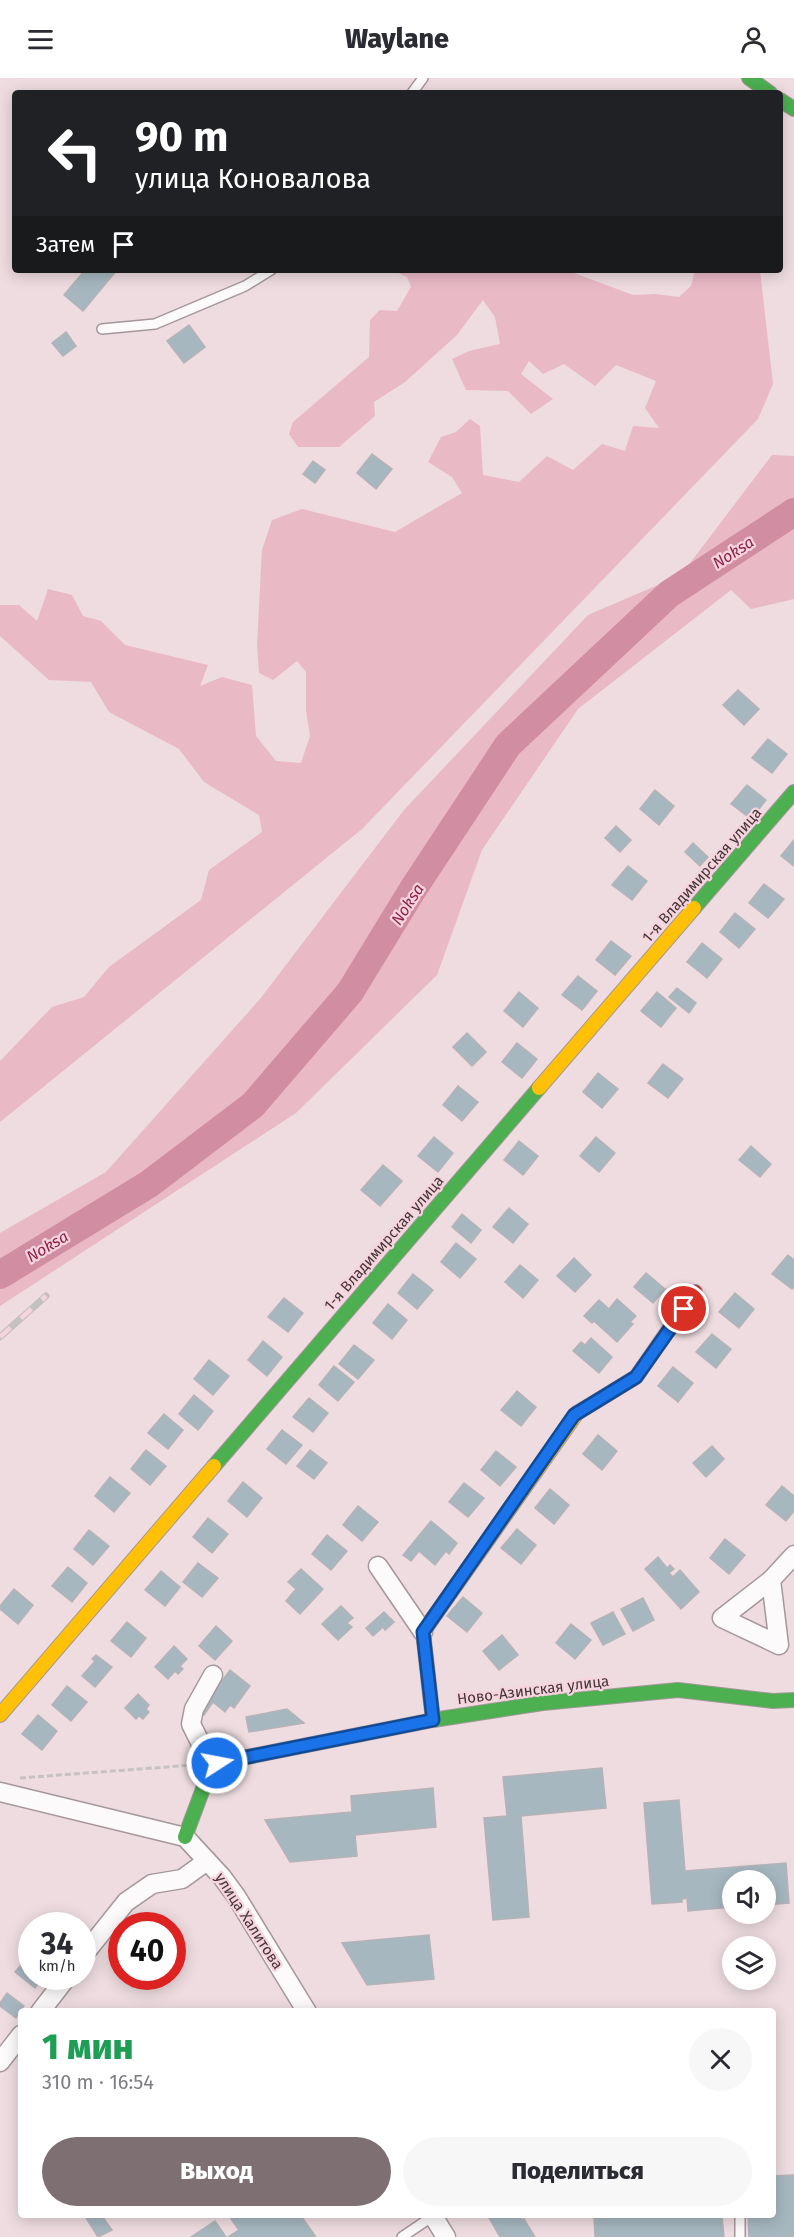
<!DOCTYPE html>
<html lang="ru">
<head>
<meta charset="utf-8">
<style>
  :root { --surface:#fff; --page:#f7f7f7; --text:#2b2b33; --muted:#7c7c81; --accent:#7e6f73 }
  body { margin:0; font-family:"Fira Sans",sans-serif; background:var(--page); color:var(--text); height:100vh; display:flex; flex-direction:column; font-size:22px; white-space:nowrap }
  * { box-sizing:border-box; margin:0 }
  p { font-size:20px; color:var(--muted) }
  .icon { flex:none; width:33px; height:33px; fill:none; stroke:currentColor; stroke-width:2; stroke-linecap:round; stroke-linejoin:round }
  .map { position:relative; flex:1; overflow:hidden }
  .panel { position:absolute; left:18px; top:1930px; width:758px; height:210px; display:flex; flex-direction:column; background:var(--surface); border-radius:6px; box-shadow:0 3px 15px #0003 }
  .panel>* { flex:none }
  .banner { position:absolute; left:12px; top:12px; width:771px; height:183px; border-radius:6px; box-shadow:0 3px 15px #0003; background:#202124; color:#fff; overflow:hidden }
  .fabs { position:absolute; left:722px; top:1792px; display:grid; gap:12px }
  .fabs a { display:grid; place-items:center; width:54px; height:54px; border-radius:50%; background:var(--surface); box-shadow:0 3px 15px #0003; font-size:30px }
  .speed { position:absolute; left:18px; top:1834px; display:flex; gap:12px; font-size:30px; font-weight:700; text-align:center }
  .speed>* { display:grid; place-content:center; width:78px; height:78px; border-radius:50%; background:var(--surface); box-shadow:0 3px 15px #0003; line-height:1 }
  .speed small { font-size:15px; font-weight:400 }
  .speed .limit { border:9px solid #d22; background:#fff; color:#111 }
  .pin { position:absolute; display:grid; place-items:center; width:51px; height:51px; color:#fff; margin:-26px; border:3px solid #fff; border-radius:50%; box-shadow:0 2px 6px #0007 }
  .me { position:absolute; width:66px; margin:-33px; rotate:79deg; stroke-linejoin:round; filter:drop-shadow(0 0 4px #0008) }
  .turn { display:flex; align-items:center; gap:21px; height:126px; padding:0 24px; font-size:27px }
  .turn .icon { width:78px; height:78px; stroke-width:2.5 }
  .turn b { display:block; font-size:42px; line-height:51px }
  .then { display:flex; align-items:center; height:57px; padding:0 24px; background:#0003; gap:12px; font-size:22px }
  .round { display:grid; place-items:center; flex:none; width:63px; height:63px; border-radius:32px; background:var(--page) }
  .summary { display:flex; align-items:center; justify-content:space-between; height:102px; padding:0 24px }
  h1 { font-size:36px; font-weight:800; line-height:45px; color:#1e9e55 }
  .button { display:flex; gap:12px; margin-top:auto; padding:12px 24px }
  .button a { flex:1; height:69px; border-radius:36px; background:var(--accent); color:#fff; font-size:24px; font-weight:800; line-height:69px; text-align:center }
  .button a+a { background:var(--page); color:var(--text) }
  header { display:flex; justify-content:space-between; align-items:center; height:78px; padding:0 24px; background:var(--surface); font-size:27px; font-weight:800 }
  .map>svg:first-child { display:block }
  .green { fill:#e9b9c6 }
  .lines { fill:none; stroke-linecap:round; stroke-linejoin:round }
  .river { stroke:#d18da2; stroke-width:28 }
  .building { fill:#a6b7bf; stroke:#b5b3b7; stroke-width:1.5 }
  .lane-casing { stroke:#a5979b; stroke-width:12 }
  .street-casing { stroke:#a5979b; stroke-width:21 }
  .fast-casing { stroke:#a5979b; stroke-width:16 }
  .slow-casing { stroke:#a5979b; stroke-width:16 }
  .jam-casing { stroke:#a5979b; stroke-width:16 }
  .path { stroke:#c7c1c3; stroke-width:3; stroke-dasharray:6 3; stroke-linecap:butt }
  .lane { stroke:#fcfafa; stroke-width:9 }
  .street { stroke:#fcfafa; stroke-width:18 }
  .fast { stroke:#4caf50; stroke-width:14 }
  .slow { stroke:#ffc107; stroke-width:14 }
  .jam { stroke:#c62828; stroke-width:14 }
  .rail-casing { stroke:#c5c0c1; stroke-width:7 }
  .rail { stroke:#f6d4dd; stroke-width:4.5; stroke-dasharray:14; stroke-linecap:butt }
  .route-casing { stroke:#114b97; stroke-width:15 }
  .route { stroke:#1a73e8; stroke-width:10 }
  .labels { text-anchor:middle; stroke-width:4.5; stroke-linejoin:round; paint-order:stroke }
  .street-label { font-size:15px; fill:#423538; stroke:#f6d4dd }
  .water-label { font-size:16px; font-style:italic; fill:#8d214d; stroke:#f6d4dd }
</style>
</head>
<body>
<header><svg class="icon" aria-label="menu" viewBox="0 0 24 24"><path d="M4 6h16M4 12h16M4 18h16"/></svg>Waylane<svg class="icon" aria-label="person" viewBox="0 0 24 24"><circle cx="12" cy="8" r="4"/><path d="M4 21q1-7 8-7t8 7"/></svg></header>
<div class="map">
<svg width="794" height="2159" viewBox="0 0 794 2159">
  <rect width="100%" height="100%" fill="#eedce0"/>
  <g class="green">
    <polygon points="392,192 566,192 633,217 655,216 679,219 691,208 695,192 760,192 773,306 758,341 362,751 0,1044 0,983 52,929 84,919 109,889 201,822 209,792 262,754 259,737 204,704 179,671 109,634 91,604 49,602 0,558 0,527 19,527 37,543 48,511 72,517 83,538 101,543 125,567 208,587 200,608 222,599 252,607 256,658 276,683 301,685 310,658 306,633 306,594 297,583 273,602 259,595 257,566 262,472 272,442 302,431 395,454 462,415 452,399 428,384 441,359 456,354 470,341 480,348 483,397 519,404 547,378 573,392 602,366 625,373 633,348 659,350 645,330 656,303 616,287 595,308 564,286 543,296 529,283 521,296 553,321 531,336 508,313 466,312 452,281 469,273 500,266 495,239 483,222 457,257 405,304 374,324 375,338 339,369 298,369 289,356 293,344 369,279 370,242 380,232 397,233 411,209 407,199"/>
    <polygon points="772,377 794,378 794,521 751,531 731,512 578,631 482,772 437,897 296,1035 0,1228 0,1155 106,1094 260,921 404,732 588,537 681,497"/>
  </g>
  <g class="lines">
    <polyline class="river" points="0,1197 149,1106 253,1027 350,914 413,811 508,667 669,516 794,434"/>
  </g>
  <g class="building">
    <polygon points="85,192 117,192 83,233 64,217"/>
    <polygon points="189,247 205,269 184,285 167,263"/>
    <polygon points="66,254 76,268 63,278 52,265"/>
    <polygon points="372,376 392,391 376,411 357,395"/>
    <polygon points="313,383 325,392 315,405 303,396"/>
    <polygon points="738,612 759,631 744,647 723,627"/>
    <polygon points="768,661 787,676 772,695 752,680"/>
    <polygon points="747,707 766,722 751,741 731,726"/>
    <polygon points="655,712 674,728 659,747 640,731"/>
    <polygon points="616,748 631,762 620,774 605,760"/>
    <polygon points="794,762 794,788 781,778"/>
    <polygon points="693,765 708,779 700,788 685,774"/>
    <polygon points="628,788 647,803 632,822 612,807"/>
    <polygon points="764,806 784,821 768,840 749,825"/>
    <polygon points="735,835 755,851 739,870 720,854"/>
    <polygon points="611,863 631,878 615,897 596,882"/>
    <polygon points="702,865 722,881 707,900 687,884"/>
    <polygon points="578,898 597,913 582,932 562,917"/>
    <polygon points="677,910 696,925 689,935 669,919"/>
    <polygon points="519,914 538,930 523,949 504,933"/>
    <polygon points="657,914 676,930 661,949 641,933"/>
    <polygon points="467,955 486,974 472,988 453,969"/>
    <polygon points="517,965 537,981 522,1000 502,984"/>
    <polygon points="663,986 683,1001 668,1020 648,1005"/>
    <polygon points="598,995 618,1011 602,1030 583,1014"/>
    <polygon points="458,1008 478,1024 462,1043 443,1027"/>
    <polygon points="434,1059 453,1075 438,1094 418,1078"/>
    <polygon points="596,1059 615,1075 599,1094 580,1078"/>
    <polygon points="519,1063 538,1078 523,1097 504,1082"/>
    <polygon points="751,1068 771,1086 760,1099 739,1082"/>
    <polygon points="383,1087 402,1103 380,1128 361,1112"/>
    <polygon points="509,1130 528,1146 513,1165 493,1149"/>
    <polygon points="462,1136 481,1152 471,1165 452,1149"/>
    <polygon points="456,1165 476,1181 460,1200 441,1184"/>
    <polygon points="788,1177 794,1182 794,1209 792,1211 772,1196"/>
    <polygon points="574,1180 591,1197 575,1214 557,1198"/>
    <polygon points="520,1187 538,1202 523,1220 505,1204"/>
    <polygon points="646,1195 665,1211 653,1225 634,1209"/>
    <polygon points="413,1196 433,1212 417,1231 398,1215"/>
    <polygon points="735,1215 754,1231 739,1250 719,1234"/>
    <polygon points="284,1220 303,1235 288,1254 268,1239"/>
    <polygon points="617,1221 636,1238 630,1244 633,1246 617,1264 594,1243 592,1245 584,1238 599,1222 609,1231"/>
    <polygon points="388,1226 407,1242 392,1261 373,1245"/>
    <polygon points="712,1256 731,1271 716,1290 696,1274"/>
    <polygon points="591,1260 612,1279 599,1295 573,1273 581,1264 585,1267"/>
    <polygon points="263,1263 282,1279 267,1298 248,1282"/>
    <polygon points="354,1267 374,1282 358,1301 339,1286"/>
    <polygon points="209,1282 229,1298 213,1317 194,1301"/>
    <polygon points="334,1288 354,1304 338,1323 319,1307"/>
    <polygon points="673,1289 693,1305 678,1324 658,1308"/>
    <polygon points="517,1313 536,1329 521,1348 501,1332"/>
    <polygon points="194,1317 213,1333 198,1352 179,1336"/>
    <polygon points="309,1320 328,1335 313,1354 293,1339"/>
    <polygon points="164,1336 183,1352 168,1371 148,1355"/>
    <polygon points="282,1352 302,1367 286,1386 267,1371"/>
    <polygon points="598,1357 617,1373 602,1392 583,1376"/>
    <polygon points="712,1368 724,1381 706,1399 693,1385"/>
    <polygon points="146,1372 166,1388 150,1407 131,1391"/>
    <polygon points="310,1372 327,1385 314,1401 297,1388"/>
    <polygon points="496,1373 516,1389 500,1408 481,1392"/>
    <polygon points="110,1399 130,1415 114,1434 95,1418"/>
    <polygon points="243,1404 262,1420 247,1439 228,1423"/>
    <polygon points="464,1405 484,1420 468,1439 449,1424"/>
    <polygon points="782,1408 794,1418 794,1433 786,1443 766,1427"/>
    <polygon points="550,1411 569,1427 554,1446 535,1430"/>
    <polygon points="358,1428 378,1444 362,1463 343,1447"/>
    <polygon points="208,1440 228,1456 212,1475 193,1459"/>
    <polygon points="431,1443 457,1465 449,1476 446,1473 435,1487 419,1473 411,1483 403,1477"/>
    <polygon points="517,1451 536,1467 521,1486 501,1470"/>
    <polygon points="89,1452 109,1468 93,1487 74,1471"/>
    <polygon points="327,1457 347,1473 331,1492 312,1476"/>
    <polygon points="725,1461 745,1477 729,1496 710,1480"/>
    <polygon points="658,1479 667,1490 670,1487 674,1491 669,1495 673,1499 680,1492 699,1514 681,1531 645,1491"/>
    <polygon points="198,1485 218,1500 202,1519 183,1504"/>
    <polygon points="68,1489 87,1505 72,1524 52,1508"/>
    <polygon points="301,1491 323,1511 300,1536 286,1523 296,1511 288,1504"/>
    <polygon points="161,1493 180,1509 165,1528 145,1512"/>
    <polygon points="14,1511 33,1527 18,1546 0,1531 0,1528"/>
    <polygon points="463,1519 482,1535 467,1554 447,1538"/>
    <polygon points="643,1520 654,1542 633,1553 621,1531"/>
    <polygon points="341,1528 353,1540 347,1545 352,1549 338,1562 322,1546"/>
    <polygon points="384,1534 394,1544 385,1552 383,1549 373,1558 366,1550"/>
    <polygon points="613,1534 625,1556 603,1567 591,1545"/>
    <polygon points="127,1544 146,1560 131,1579 111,1563"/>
    <polygon points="571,1546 591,1562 575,1581 556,1565"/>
    <polygon points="216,1548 232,1563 215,1582 199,1568"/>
    <polygon points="502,1557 518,1577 499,1592 483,1573"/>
    <polygon points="174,1568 187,1581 180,1588 183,1591 178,1596 175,1593 168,1601 155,1589"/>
    <polygon points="96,1577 112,1589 95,1609 82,1598 95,1583 92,1581"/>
    <polygon points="230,1592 250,1608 234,1630 230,1627 225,1634 213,1624 204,1637 196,1632 211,1612 214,1614"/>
    <polygon points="67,1608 87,1624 71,1643 52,1627"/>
    <polygon points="138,1616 149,1627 146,1631 149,1634 143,1641 139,1638 136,1641 125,1630"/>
    <polygon points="287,1631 304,1645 249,1654 246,1639"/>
    <polygon points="38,1637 57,1653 42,1672 22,1656"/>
    <polygon points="602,1690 606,1730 521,1738 529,1839 493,1842 484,1740 507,1738 503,1699"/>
    <polygon points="433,1710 436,1749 355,1757 357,1778 290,1784 265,1742 352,1734 351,1718"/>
    <polygon points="679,1722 685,1793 786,1785 789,1825 765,1827 765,1803 732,1803 732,1829 688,1833 687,1820 682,1821 682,1824 652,1826 644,1725"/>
    <polygon points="429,1857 434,1901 367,1907 342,1865"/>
    <polygon points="31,1875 32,1899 43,1899 35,1910 15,1894"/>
    <polygon points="7,1915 24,1928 16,1940 0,1928 0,1925"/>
    <polygon points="794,2097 794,2159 749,2159 748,2138 772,2138 772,2098"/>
    <polygon points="89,2138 102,2138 112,2152 98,2159 86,2140"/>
    <polygon points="229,2138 301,2138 316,2159 228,2159 239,2152"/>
    <polygon points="488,2138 520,2138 522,2142 524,2141 535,2159 500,2159"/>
    <polygon points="594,2138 722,2138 724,2159 595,2159"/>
    <polygon points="215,2143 226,2159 191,2159"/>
  </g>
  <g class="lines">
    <defs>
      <g id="lane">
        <polyline points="412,15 423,0"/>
        <polyline points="102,251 155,246 245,208 271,192"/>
        <polyline points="402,2159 433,2138"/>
        <polyline points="740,2159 740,2138"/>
      </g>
      <g id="street">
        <polyline points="378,1488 423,1554"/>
        <polygon points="771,1502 779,1567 722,1540"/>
        <polyline points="771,1502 794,1477"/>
        <polyline points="213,1597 194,1631 191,1646 200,1664 211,1674 217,1685"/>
        <polyline points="0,1714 185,1759 222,1799 236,1818 307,1934"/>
        <polyline points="82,1879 126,1824 152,1806 182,1801 207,1783"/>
        <polyline points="40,1934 67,1899"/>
        <polyline points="0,1984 21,1957"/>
        <polyline points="433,2138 446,2159"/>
      </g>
      <g id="fast">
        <polyline points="749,0 770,15"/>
        <polyline points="780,22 794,31"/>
        <polyline points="694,830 794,714"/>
        <polyline points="214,1388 539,1010"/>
        <polyline points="185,1759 207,1700 217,1685 433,1642 543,1625 678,1612 773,1623 794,1622"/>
      </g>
      <g id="slow">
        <polyline points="539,1010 694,830"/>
        <polyline points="0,1637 214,1388"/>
        <polyline points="433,1642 423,1554 577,1335"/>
      </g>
      <polyline id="jam" points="577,1335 636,1299 695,1214"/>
    </defs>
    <use href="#lane" class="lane-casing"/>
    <use href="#street" class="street-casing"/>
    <use href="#fast" class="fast-casing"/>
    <use href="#slow" class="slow-casing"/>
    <use href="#jam" class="jam-casing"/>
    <polyline class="path" points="20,1700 193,1687"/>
    <use href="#lane" class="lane"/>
    <use href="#street" class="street"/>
    <use href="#fast" class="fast"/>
    <use href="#slow" class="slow"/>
    <use href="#jam" class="jam"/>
    <defs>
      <polyline id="rail" points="0,1259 46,1218"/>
    </defs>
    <use href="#rail" class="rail-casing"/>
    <use href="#rail" class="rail"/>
  </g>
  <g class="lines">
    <defs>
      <polyline id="route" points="217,1685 433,1642 423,1554 574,1337 636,1299 684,1231"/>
    </defs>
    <use href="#route" class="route-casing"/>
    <use href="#route" class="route"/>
  </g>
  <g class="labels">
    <g class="street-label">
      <text transform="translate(702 797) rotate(-49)" y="5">1-я Владимирская улица</text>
      <text transform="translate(384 1165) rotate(-49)" y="5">1-я Владимирская улица</text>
      <text transform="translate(533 1612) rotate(-7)" y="5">Ново-Азинская улица</text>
      <text transform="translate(249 1843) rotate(57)" y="5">улица Халитова</text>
    </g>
    <g class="water-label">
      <text transform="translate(733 474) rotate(-33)" y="6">Noksa</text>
      <text transform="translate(407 826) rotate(-57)" y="6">Noksa</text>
      <text transform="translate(47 1168) rotate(-31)" y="6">Noksa</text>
    </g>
  </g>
</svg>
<div class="fabs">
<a><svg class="icon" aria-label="sound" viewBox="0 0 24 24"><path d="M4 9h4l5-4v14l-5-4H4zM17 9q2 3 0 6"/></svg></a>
<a><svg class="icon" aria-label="layers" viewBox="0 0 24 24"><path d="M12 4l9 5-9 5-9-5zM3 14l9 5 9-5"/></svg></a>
</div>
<div class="speed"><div>34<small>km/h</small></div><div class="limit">40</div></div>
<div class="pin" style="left:684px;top:1231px;background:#d93025"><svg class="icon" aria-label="arrive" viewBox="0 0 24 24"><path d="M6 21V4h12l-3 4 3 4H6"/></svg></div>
<svg class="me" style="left:217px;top:1685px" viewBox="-20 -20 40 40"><circle r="17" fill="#1a73e8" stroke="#fff" stroke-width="3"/><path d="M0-11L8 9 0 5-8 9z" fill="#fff"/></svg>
<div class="banner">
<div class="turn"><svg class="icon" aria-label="left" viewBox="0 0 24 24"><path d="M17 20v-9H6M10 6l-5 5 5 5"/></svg><div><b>90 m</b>улица Коновалова</div></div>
<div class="then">Затем<svg class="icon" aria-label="arrive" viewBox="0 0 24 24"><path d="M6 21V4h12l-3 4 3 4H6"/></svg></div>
</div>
<section class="panel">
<div class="summary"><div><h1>1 мин</h1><p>310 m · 16:54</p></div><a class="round"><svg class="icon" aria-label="close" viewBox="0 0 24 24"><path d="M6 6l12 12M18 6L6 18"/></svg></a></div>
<div class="button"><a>Выход</a><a>Поделиться</a></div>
</section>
</div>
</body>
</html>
